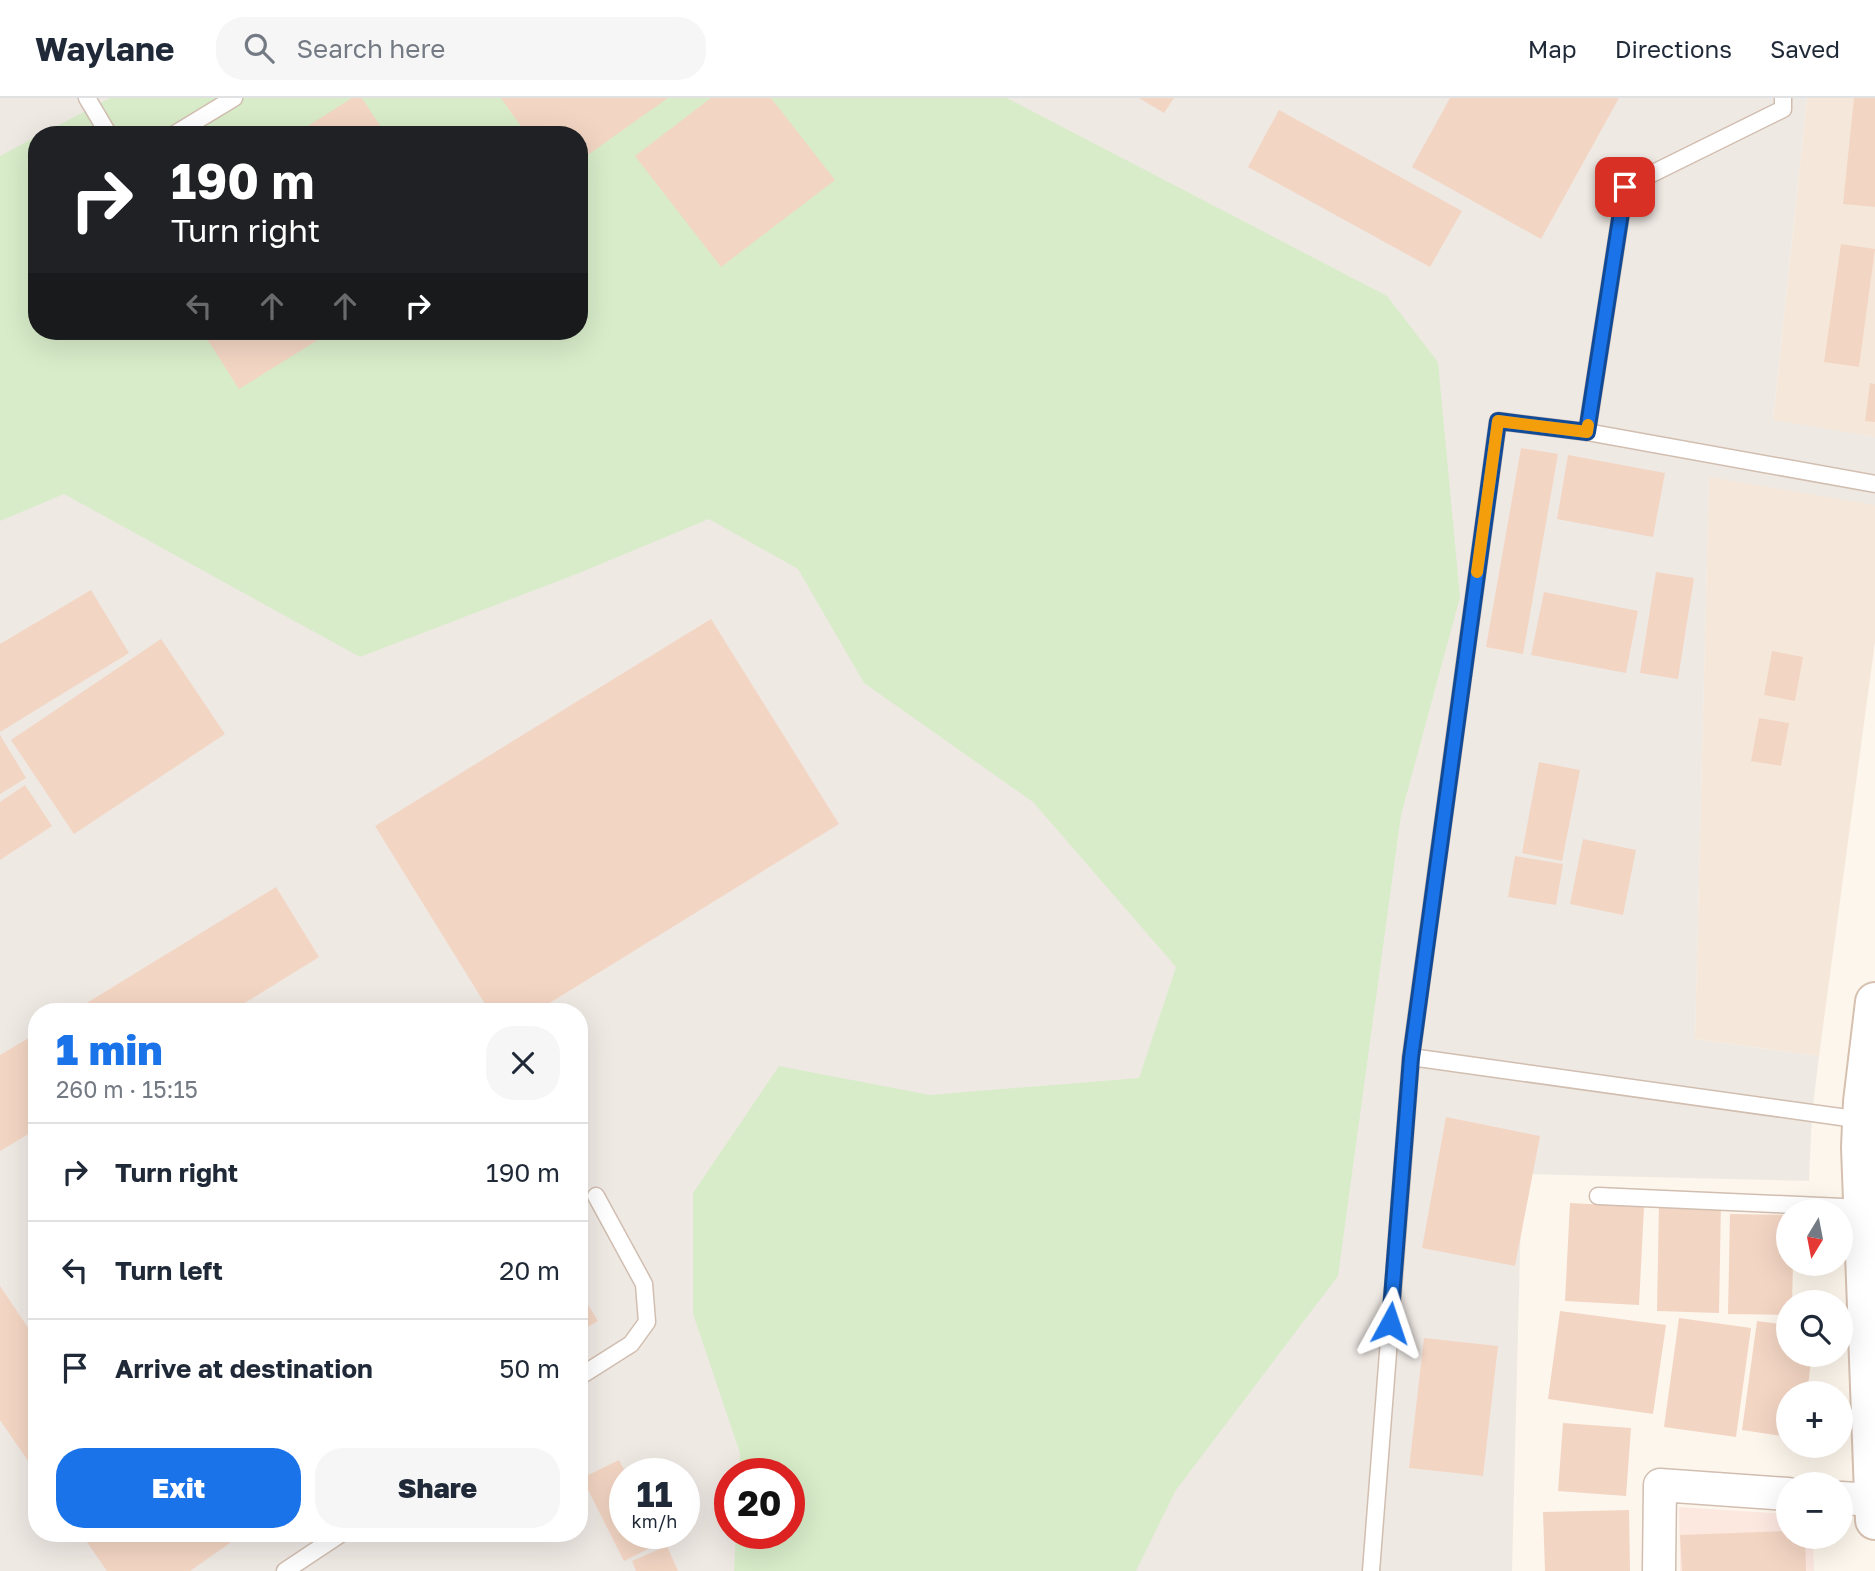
<!DOCTYPE html>
<html lang="en">
<head>
<meta charset="utf-8">
<style>
  :root { --surface:#fff; --page:#f6f6f7; --text:#1f2937; --muted:#747a83; --line:#e0e1e3; --accent:#1a73e8 }
  body { margin:0; font-family:"Golos Text",sans-serif; background:var(--page); color:var(--text); height:100vh; display:flex; flex-direction:column; font-size:26px; white-space:nowrap }
  * { box-sizing:border-box; margin:0 }
  p { font-size:23px; color:var(--muted) }
  .icon { flex:none; width:38px; height:38px; fill:none; stroke:currentColor; stroke-width:2; stroke-linecap:round; stroke-linejoin:round }
  .map { position:relative; flex:1; overflow:hidden }
  .panel { position:absolute; left:28px; top:905px; width:560px; height:539px; display:flex; flex-direction:column; background:var(--surface); border-radius:28px; box-shadow:0 7px 28px #0002 }
  .panel>* { flex:none }
  .guide { position:absolute; left:28px; top:28px; width:560px; height:214px; border-radius:28px; box-shadow:0 7px 28px #0002; background:#202124; color:#fff; overflow:hidden }
  .needle { width:46px; rotate:190deg }
  .buttons { position:absolute; left:1776px; top:1101px; display:grid; gap:14px }
  .buttons a { display:grid; place-items:center; width:77px; height:77px; border-radius:50%; background:var(--surface); box-shadow:0 7px 28px #0002; font-size:35px }
  .speed { position:absolute; left:609px; top:1360px; display:flex; gap:14px; font-size:35px; font-weight:700; text-align:center }
  .speed>* { display:grid; place-content:center; width:91px; height:91px; border-radius:50%; background:var(--surface); box-shadow:0 7px 28px #0002; line-height:1 }
  .speed small { font-size:18px; font-weight:400 }
  .speed .limit { border:10px solid #d22; background:#fff; color:#111 }
  .pin { position:absolute; display:grid; place-items:center; width:60px; height:60px; color:#fff; margin:-30px; border-radius:14px; box-shadow:0 4px 10px #0006 }
  .me { position:absolute; width:77px; margin:-38px; rotate:5deg; stroke-linejoin:round; filter:drop-shadow(0 0 5px #0008) }
  .turn { display:flex; align-items:center; gap:24px; height:147px; padding:0 28px; font-size:32px }
  .turn .icon { width:91px; height:91px; stroke-width:2.5 }
  .turn b { display:block; font-size:49px; line-height:60px }
  .lanes { display:flex; align-items:center; height:66px; padding:0 28px; background:#0003; justify-content:center; gap:35px; direction:ltr }
  .lanes .off { opacity:.35 }
  .round { display:grid; place-items:center; flex:none; width:74px; height:74px; border-radius:28px; background:var(--page) }
  .head { display:flex; align-items:center; justify-content:space-between; height:119px; padding:0 28px }
  h1 { font-size:42px; font-weight:800; line-height:52px; color:var(--accent) }
  .primary-button { display:flex; gap:14px; margin-top:auto; padding:14px 28px }
  .primary-button a { flex:1; height:80px; border-radius:28px; background:var(--accent); color:#fff; font-size:28px; font-weight:800; line-height:80px; text-align:center }
  .primary-button a+a { background:var(--page); color:var(--text) }
  ul { padding:0; list-style:none }
  li { display:flex; align-items:center; gap:21px; height:98px; padding:0 28px; border-top:2px solid var(--line) }
  li div { flex:1 }
  li b { display:block; font-size:26px }
  li em { font-style:normal }
  header { display:flex; align-items:center; gap:42px; box-sizing:border-box; height:98px; padding:0 35px; background:var(--surface); border-bottom:2px solid var(--line) }
  header strong { font-size:33px }
  nav { display:flex; gap:38px; margin-inline-start:auto; font-size:24px }
  .search { width:490px; height:63px; background:var(--page); display:flex; align-items:center; gap:18px; box-sizing:border-box; padding:0 24px; border-radius:28px; color:var(--muted); font-size:26px }
  .map>svg:first-child { display:block }
  .residential { fill:#f5e8da }
  .commercial { fill:#fde8e0 }
  .industrial { fill:#efe9e4; fill-rule:evenodd }
  .green { fill:#d8ecc9 }
  .building { fill:#f3d5c3 }
  .lines { fill:none; stroke-linecap:round; stroke-linejoin:round }
  .lane-casing { stroke:#d1beb0; stroke-width:19 }
  .street-casing { stroke:#d1beb0; stroke-width:35 }
  .secondary-casing { stroke:#d6c0b0; stroke-width:42 }
  .lane { stroke:#fff; stroke-width:16 }
  .street { stroke:#fff; stroke-width:32 }
  .secondary { stroke:#fff; stroke-width:38 }
  .route-casing { stroke:#114b97; stroke-width:18 }
  .route { stroke:#1a73e8; stroke-width:12 }
  .slow { stroke:#f59e0b; stroke-width:12 }
</style>
</head>
<body>
<header>
<strong>Waylane</strong>
<div class="search"><svg class="icon" aria-label="search" viewBox="0 0 24 24"><circle cx="10" cy="10" r="6"/><path d="M15 15l6 6"/></svg>Search here</div>
<nav><a>Map</a><a>Directions</a><a>Saved</a></nav>
</header>
<div class="map">
<svg width="1875" height="1473" viewBox="0 0 1875 1473">
  <rect width="100%" height="100%" fill="#fdf6ec"/>
  <g class="residential">
    <polygon points="1807,0 1875,0 1875,339 1773,323"/>
    <polygon points="1709,378 1875,407 1875,544 1819,958 1695,941"/>
  </g>
  <polygon class="commercial" points="1679,1409 1788,1416 1788,1438 1813,1439 1814,1473 1680,1473"/>
  <path class="industrial" d="M0,0H1807L1773,322L1875,339V407L1709,379L1695,941L1819,958L1812,1016L1809,1083L1522,1076L1512,1473H0ZM37,37H579V233H37ZM37,914H579V1435H37ZM625,1376H684V1435H625ZM730,1376H789V1435H730Z"/>
  <polygon class="green" points="110,0 1007,0 1387,198 1438,264 1460,499 1401,717 1338,1178 1176,1392 1136,1473 734,1473 736,1435 789,1435 789,1376 739,1375 740,1355 693,1216 693,1095 779,968 930,997 1139,980 1176,869 1033,704 864,585 798,471 709,421 579,475 360,559 64,396 0,423 0,58 37,38 37,233 579,233 579,37 40,37"/>
  <g class="building">
    <polygon points="352,0 362,0 386,37 294,37"/>
    <polygon points="501,0 668,0 579,63 579,37 527,37"/>
    <polygon points="711,0 771,0 835,82 721,169 635,58"/>
    <polygon points="1139,0 1174,0 1164,15"/>
    <polygon points="1450,0 1619,0 1541,141 1412,69"/>
    <polygon points="1854,0 1875,0 1875,109 1843,106"/>
    <polygon points="1279,12 1462,113 1430,169 1248,69"/>
    <polygon points="1841,146 1875,151 1859,269 1824,264"/>
    <polygon points="202,233 332,233 239,291"/>
    <polygon points="1870,285 1875,286 1875,324 1865,323"/>
    <polygon points="1521,350 1558,356 1523,556 1486,549"/>
    <polygon points="1568,357 1665,375 1653,439 1557,421"/>
    <polygon points="1656,474 1694,480 1678,581 1640,575"/>
    <polygon points="91,492 129,555 0,634 0,546"/>
    <polygon points="1544,494 1638,513 1626,575 1531,557"/>
    <polygon points="711,521 839,726 535,914 490,914 375,728"/>
    <polygon points="161,541 225,636 74,736 11,642"/>
    <polygon points="1772,553 1803,559 1795,603 1764,597"/>
    <polygon points="1759,620 1789,625 1781,668 1751,663"/>
    <polygon points="0,637 26,680 0,696"/>
    <polygon points="1539,664 1580,672 1562,763 1522,755"/>
    <polygon points="25,687 52,728 0,762 0,704"/>
    <polygon points="1583,741 1636,752 1623,817 1570,806"/>
    <polygon points="1515,758 1563,766 1556,807 1508,799"/>
    <polygon points="276,789 319,859 230,914 72,914"/>
    <polygon points="37,935 37,1031 0,1053 0,957"/>
    <polygon points="1446,1019 1540,1038 1515,1168 1422,1150"/>
    <polygon points="1659,1103 1721,1104 1719,1215 1657,1213"/>
    <polygon points="1570,1105 1644,1109 1639,1207 1565,1203"/>
    <polygon points="1730,1116 1788,1117 1788,1166 1793,1166 1792,1204 1788,1204 1788,1217 1728,1216"/>
    <polygon points="0,1188 37,1243 37,1376 0,1322"/>
    <polygon points="579,1192 598,1223 579,1234"/>
    <polygon points="1560,1213 1666,1227 1653,1316 1548,1301"/>
    <polygon points="1679,1220 1751,1230 1736,1339 1664,1329"/>
    <polygon points="1757,1223 1788,1227 1788,1256 1812,1256 1807,1295 1788,1295 1788,1339 1742,1332"/>
    <polygon points="1424,1240 1498,1248 1483,1378 1409,1370"/>
    <polygon points="1563,1325 1631,1330 1626,1398 1558,1393"/>
    <polygon points="619,1362 626,1376 625,1435 655,1435 660,1445 624,1463 582,1380"/>
    <polygon points="1629,1412 1630,1473 1545,1473 1543,1414"/>
    <polygon points="1788,1433 1788,1438 1805,1438 1806,1473 1682,1473 1680,1437"/>
    <polygon points="84,1435 244,1435 190,1473 107,1473 82,1437"/>
    <polygon points="667,1448 678,1473 636,1473 632,1463"/>
  </g>
  <g class="lines">
    <defs>
      <g id="lane">
        <polyline points="87,0 109,37"/>
        <polyline points="173,37 234,0"/>
        <polyline points="1587,334 1625,89 1783,11 1783,0"/>
        <polyline points="1862,1022 1411,959 1498,323 1587,334 1875,386"/>
        <polyline points="1598,1098 1864,1110"/>
        <polyline points="579,1279 631,1246 647,1224 644,1186 596,1098"/>
        <polyline points="285,1473 342,1435"/>
        <polyline points="1371,1473 1411,959"/>
      </g>
      <g id="street">
        <polyline points="1841,1400 1875,1402"/>
        <polyline points="1659,1473 1660,1387 1788,1396"/>
      </g>
      <polyline id="secondary" points="1875,904 1863,1004 1861,1049 1875,1422"/>
    </defs>
    <use href="#lane" class="lane-casing"/>
    <use href="#street" class="street-casing"/>
    <use href="#secondary" class="secondary-casing"/>
    <use href="#lane" class="lane"/>
    <use href="#street" class="street"/>
    <use href="#secondary" class="secondary"/>
  </g>
  <g class="lines">
    <defs>
      <polyline id="route" points="1390,1225 1411,960 1498,323 1587,334 1625,89"/>
    </defs>
    <use href="#route" class="route-casing"/>
    <use href="#route" class="route"/>
    <polyline class="slow" points="1477,474 1498,323 1587,334 1588,327"/>
  </g>
</svg>
<div class="buttons">
<a><svg class="needle" viewBox="-14 -14 28 28"><path d="M0-13l5 13h-10z" fill="#e53935"/><path d="M0 13l5-13h-10z" fill="#747a83"/></svg></a>
<a><svg class="icon" aria-label="search" viewBox="0 0 24 24"><circle cx="10" cy="10" r="6"/><path d="M15 15l6 6"/></svg></a>
<a>+</a>
<a>−</a>
</div>
<div class="speed"><div>11<small>km/h</small></div><div class="limit">20</div></div>
<div class="pin" style="left:1625px;top:89px;background:#d93025"><svg class="icon" aria-label="arrive" viewBox="0 0 24 24"><path d="M6 21V4h12l-3 4 3 4H6"/></svg></div>
<svg class="me" style="left:1390px;top:1225px" viewBox="-20 -20 40 40"><path d="M0-17L14 15 0 8-14 15z" fill="#1a73e8" stroke="#fff" stroke-width="4"/></svg>
<div class="guide">
<div class="turn"><svg class="icon" aria-label="right" viewBox="0 0 24 24"><path d="M7 20v-9h11M14 6l5 5-5 5"/></svg><div><b>190 m</b>Turn right</div></div>
<div class="lanes"><svg class="icon off" aria-label="left" viewBox="0 0 24 24"><path d="M17 20v-9H6M10 6l-5 5 5 5"/></svg><svg class="icon off" aria-label="ahead" viewBox="0 0 24 24"><path d="M12 20V5M6 11l6-6 6 6"/></svg><svg class="icon off" aria-label="ahead" viewBox="0 0 24 24"><path d="M12 20V5M6 11l6-6 6 6"/></svg><svg class="icon" aria-label="right" viewBox="0 0 24 24"><path d="M7 20v-9h11M14 6l5 5-5 5"/></svg></div>
</div>
<section class="panel">
<div class="head"><div><h1>1 min</h1><p>260 m · 15:15</p></div><a class="round"><svg class="icon" aria-label="close" viewBox="0 0 24 24"><path d="M6 6l12 12M18 6L6 18"/></svg></a></div>
<ul>
<li><svg class="icon" aria-label="right" viewBox="0 0 24 24"><path d="M7 20v-9h11M14 6l5 5-5 5"/></svg><div><b>Turn right</b></div><em>190 m</em></li>
<li><svg class="icon" aria-label="left" viewBox="0 0 24 24"><path d="M17 20v-9H6M10 6l-5 5 5 5"/></svg><div><b>Turn left</b></div><em>20 m</em></li>
<li><svg class="icon" aria-label="arrive" viewBox="0 0 24 24"><path d="M6 21V4h12l-3 4 3 4H6"/></svg><div><b>Arrive at destination</b></div><em>50 m</em></li>
</ul>
<div class="primary-button"><a>Exit</a><a>Share</a></div>
</section>
</div>
</body>
</html>
